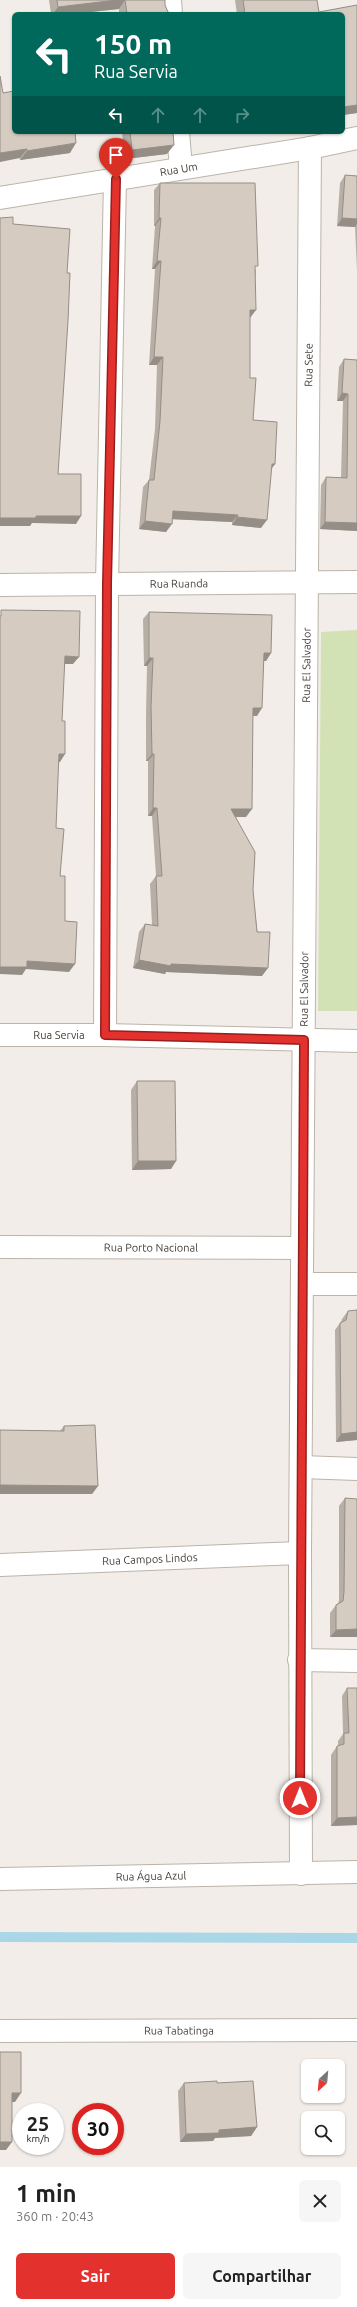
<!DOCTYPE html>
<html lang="pt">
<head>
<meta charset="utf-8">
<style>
  :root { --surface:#fff; --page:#f6f6f6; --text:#222; --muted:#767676; --accent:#e3312d }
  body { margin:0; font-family:Ubuntu,sans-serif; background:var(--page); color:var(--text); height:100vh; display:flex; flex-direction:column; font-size:15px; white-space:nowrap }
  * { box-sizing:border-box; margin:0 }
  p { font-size:13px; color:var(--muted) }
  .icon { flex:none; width:22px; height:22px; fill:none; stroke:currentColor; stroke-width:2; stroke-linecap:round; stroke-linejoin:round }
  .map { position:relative; height:2167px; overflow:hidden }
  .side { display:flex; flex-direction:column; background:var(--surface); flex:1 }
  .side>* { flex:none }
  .banner { position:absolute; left:12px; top:12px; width:333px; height:122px; border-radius:6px; box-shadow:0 1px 3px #0004; background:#00695c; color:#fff; overflow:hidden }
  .needle { width:26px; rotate:206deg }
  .tools { position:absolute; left:301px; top:2059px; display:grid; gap:8px }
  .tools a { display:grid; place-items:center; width:44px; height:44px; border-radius:6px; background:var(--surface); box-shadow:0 1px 3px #0004; font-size:20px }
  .speed { position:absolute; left:12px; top:2103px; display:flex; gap:8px; font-size:20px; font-weight:700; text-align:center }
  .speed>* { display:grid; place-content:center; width:52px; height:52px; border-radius:50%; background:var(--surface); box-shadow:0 1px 3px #0004; line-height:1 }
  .speed small { font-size:10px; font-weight:400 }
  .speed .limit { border:6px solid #d22; background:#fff; color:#111 }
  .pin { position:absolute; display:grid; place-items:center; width:34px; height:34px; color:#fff; margin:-41px -17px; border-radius:50% 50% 50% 0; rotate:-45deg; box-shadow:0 0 4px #0007 }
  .pin .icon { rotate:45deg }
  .me { position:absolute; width:44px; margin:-22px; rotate:0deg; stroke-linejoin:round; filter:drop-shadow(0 0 3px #0008) }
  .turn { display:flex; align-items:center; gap:14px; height:84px; padding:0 16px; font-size:18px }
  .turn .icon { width:52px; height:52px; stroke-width:2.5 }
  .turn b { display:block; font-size:28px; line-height:34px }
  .lanes { display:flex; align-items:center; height:38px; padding:0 16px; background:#0003; justify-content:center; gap:20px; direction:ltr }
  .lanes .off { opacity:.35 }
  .round { display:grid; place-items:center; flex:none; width:42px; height:42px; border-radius:6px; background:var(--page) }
  .summary { display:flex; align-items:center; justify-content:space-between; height:68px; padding:0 16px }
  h1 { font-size:24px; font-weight:700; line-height:30px }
  .action { display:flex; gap:8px; margin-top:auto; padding:8px 16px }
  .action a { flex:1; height:46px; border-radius:6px; background:var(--accent); color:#fff; font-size:16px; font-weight:700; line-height:46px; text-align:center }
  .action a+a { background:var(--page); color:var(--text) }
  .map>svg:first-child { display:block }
  .green { fill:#d3e2b5 }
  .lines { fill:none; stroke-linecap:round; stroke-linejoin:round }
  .stream { stroke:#aad7e8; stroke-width:10 }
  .minor-casing { stroke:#bcb4ab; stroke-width:24 }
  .minor { stroke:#fff; stroke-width:22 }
  .wall { fill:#b7afa6 }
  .shaded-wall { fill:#958e87 }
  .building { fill:#d5cbc1; stroke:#958e87 }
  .route-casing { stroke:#94201d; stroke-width:10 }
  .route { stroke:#e3312d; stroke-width:7 }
  .labels { text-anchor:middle; stroke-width:3; stroke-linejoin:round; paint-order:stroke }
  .street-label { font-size:11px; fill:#443d37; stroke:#fff }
</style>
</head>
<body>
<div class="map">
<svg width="357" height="2167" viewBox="0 0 357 2167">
  <rect width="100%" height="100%" fill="#f2ede8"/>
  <polygon class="green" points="357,630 357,1011 318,1011 321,632"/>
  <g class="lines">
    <polyline class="stream" points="0,1937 357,1938"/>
    <defs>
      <g id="minor">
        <polyline points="170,0 171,14"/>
        <polyline points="178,132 181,168"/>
        <path id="s1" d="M0,198L310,148L357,138"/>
        <path id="s2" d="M0,585L357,582"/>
        <path id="s3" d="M0,1035H105L357,1041"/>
        <polyline points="105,1035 107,584 115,179"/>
        <path id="s4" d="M0,1247L302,1248"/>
        <polyline points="302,1284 357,1284"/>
        <polyline points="301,1467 357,1469"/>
        <path id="s5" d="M0,1565L300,1553"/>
        <polyline points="299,1660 357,1661"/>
        <path id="s6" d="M301,1874L300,1553L310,148"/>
        <path id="s7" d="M0,1879L357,1872"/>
        <path id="s8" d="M0,2031L357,2030"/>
      </g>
    </defs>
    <use href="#minor" class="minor-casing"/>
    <use href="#minor" class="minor"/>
  </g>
  <g class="wall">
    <polygon points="49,0 165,0 165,5 168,12 171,14 119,14 119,9 72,14 51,14"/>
    <polygon points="235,0 317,0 319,12 357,5 357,113 343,115 343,14 237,14"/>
    <polygon points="3,93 70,153 20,160"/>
    <polygon points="122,132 173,132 167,154 125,159"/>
    <polygon points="345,175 357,176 357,270 355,227 337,226 340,183"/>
    <polygon points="160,183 256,270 250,318 250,378 253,420 275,464 271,469 261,528 232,525 232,522 172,519 166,532 139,529 143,487 149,480 155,429 157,365 149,365 155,269 152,269 155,226 154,226 154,190"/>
    <polygon points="357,352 357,531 320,529 321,485 326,477 341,478 343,401 337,401 339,367 344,359 357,360"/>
    <polygon points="149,612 271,653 266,661 264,661 257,716 253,716 246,817 236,817 253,890 262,976 166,972 165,974 133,968 139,932 145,924 152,925 150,884 156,876 152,816 148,816 148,761 146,761 146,714 147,666 144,666 143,619"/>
    <polygon points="137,1081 176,1161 171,1169 132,1170 131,1090"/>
    <polygon points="348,1311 357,1440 336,1442 335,1330 340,1323 341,1322 342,1319"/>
    <polygon points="64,1426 98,1486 92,1494 0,1494 0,1430 60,1431"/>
    <polygon points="345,1498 357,1637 330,1637 330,1613 336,1605 338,1604 339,1600 339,1506"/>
    <polygon points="347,1688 357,1825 331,1826 331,1755 337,1746 338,1746 338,1741 343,1734 342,1696"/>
    <polygon points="184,2083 217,2083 257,2127 251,2136 215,2138 213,2141 180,2142 178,2091"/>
  </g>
  <g class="shaded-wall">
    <polygon points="117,0 125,0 119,9 72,14 53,14 58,7"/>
    <polygon points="357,105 357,113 343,115 343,107"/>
    <polygon points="76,143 70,153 20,160 27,151"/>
    <polygon points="174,145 167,154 125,159 132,150"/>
    <polygon points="27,149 20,158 0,162 0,153"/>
    <polygon points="159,218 161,218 155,226 154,226"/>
    <polygon points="342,218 357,219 357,224 355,227 337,226"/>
    <polygon points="157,261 161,261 155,269 152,269"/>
    <polygon points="250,310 256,310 250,318"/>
    <polygon points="154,357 163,357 157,365 149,365"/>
    <polygon points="342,393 348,394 343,401 337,401"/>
    <polygon points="272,464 275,464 269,472"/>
    <polygon points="173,511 238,515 232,522 168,519"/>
    <polygon points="36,516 81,516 76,524 32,523 30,526 0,526 0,518"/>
    <polygon points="237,517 267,520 261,528 232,525"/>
    <polygon points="145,521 172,524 166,532 139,529"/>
    <polygon points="325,522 357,523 357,531 320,529"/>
    <polygon points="264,653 271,653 266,661 259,661"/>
    <polygon points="65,656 79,657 73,664 60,664"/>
    <polygon points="149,658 153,658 147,666 144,666"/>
    <polygon points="253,708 262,708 257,716 248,715"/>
    <polygon points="59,754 65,754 60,762 54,762"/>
    <polygon points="152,754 154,754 148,761 146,761"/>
    <polygon points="153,808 157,808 152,816 148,816"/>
    <polygon points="231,809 252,809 246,817 226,817"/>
    <polygon points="139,960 171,964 268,968 262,976 166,972 165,974 133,968"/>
    <polygon points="27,961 75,964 69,972 26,969 22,975 0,974 0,967"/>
    <polygon points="138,1161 176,1161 171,1169 132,1170"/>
    <polygon points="357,1432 357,1440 336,1442 341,1434"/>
    <polygon points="0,1485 98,1486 92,1494 0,1494"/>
    <polygon points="357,1629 357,1637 330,1637 336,1630"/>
    <polygon points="357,1817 357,1825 331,1826 337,1818"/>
    <polygon points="12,2093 21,2093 15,2102 6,2102"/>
    <polygon points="257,2127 251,2136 215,2138 213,2141 180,2142 186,2134 219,2130"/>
    <polygon points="0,2142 12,2142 6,2150 0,2150"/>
  </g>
  <g class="building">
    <polygon points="57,0 117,0 58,7"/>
    <polygon points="125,0 165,0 165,5 168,12 171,14 127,14"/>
    <polygon points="243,0 317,0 319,12 357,5 357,105 343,107 343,14 245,14"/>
    <polygon points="0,76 3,93 14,91 14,132 75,132 76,143 27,151 27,149 0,153"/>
    <polygon points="130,132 173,132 174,145 132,150"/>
    <polygon points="345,175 357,176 357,219 342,218"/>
    <polygon points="160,183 255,183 258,266 255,266 256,310 250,310 250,378 256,378 253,420 277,422 275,464 272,464 267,520 237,517 238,515 173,511 172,524 145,521 149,480 154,480 160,421 163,357 154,357 161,261 157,261 161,218 159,218"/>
    <polygon points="13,217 13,224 70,229 67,273 70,273 68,321 58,474 81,474 81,516 36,516 36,518 0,518 0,218"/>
    <polygon points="344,359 357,360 357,523 325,522 326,477 347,478 348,394 342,393"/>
    <polygon points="1,610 80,611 79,657 65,656 62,721 65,721 65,754 59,754 56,828 64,829 60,876 65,876 65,921 77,922 75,964 27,961 27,967 0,967 0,616 1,616"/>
    <polygon points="149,612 272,615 271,653 264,653 262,708 253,708 252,809 231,809 255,852 253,890 257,932 270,932 268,968 171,964 171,966 139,960 145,924 158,926 156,876 162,876 157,808 153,808 154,754 152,754 151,707 153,658 149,658"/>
    <polygon points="137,1081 175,1081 176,1161 138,1161"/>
    <polygon points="357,1310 357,1432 341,1434 340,1323 346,1320 348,1311"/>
    <polygon points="95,1425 98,1486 0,1485 0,1430 64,1431 64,1426"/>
    <polygon points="345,1498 357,1499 357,1629 336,1630 336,1605 343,1601 344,1592"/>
    <polygon points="347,1688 357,1688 357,1817 337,1818 337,1746 344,1744 344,1733 349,1733"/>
    <polygon points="0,2052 21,2052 21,2093 12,2093 12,2142 0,2142"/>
    <polygon points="217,2081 217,2083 253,2081 257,2127 219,2130 219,2133 186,2134 184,2083"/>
  </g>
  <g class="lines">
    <defs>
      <polyline id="route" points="116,179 107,584 105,1035 304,1040 300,1798"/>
    </defs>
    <use href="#route" class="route-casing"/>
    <use href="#route" class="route"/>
  </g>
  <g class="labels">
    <g class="street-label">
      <text dy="4" stroke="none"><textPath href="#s1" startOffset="181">Rua Um</textPath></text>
      <text dy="4" stroke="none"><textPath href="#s6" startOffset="1509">Rua Sete</textPath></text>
      <text dy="4" stroke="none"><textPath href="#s2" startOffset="179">Rua Ruanda</textPath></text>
      <text dy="4" stroke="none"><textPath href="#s6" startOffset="1209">Rua El Salvador</textPath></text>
      <text dy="4" stroke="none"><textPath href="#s6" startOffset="885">Rua El Salvador</textPath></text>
      <text dy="4" stroke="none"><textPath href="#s3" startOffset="59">Rua Servia</textPath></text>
      <text dy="4" stroke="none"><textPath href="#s4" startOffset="151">Rua Porto Nacional</textPath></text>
      <text dy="4" stroke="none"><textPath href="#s5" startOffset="150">Rua Campos Lindos</textPath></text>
      <text dy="4" stroke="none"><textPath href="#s7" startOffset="151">Rua Água Azul</textPath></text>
      <text dy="4" stroke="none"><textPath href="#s8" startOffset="179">Rua Tabatinga</textPath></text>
    </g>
  </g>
</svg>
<div class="tools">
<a><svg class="needle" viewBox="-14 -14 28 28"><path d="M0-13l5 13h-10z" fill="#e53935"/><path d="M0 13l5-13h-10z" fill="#767676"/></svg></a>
<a><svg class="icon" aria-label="search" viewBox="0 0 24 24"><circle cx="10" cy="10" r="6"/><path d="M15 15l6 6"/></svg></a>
</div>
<div class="speed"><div>25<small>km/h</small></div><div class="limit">30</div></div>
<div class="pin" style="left:116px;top:179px;background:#d93025"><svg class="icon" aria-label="arrive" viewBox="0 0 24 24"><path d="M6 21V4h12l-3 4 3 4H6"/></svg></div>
<svg class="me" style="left:300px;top:1798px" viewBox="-20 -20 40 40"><circle r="17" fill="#e3312d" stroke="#fff" stroke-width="3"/><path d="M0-11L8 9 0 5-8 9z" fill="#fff"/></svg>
<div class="banner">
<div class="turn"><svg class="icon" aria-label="left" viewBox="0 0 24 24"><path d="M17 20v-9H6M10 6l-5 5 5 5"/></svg><div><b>150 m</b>Rua Servia</div></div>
<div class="lanes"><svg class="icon" aria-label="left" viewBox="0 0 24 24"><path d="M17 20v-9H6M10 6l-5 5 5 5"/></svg><svg class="icon off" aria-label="ahead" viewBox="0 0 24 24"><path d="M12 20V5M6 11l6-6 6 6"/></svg><svg class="icon off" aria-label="ahead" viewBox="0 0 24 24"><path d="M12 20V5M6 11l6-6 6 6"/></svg><svg class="icon off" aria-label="right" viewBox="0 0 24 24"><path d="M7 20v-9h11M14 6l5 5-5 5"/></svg></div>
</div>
</div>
<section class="side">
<div class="summary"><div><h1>1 min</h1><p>360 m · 20:43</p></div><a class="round"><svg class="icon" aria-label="close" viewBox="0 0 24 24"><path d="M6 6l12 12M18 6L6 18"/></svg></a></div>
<div class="action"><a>Sair</a><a>Compartilhar</a></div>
</section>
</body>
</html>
